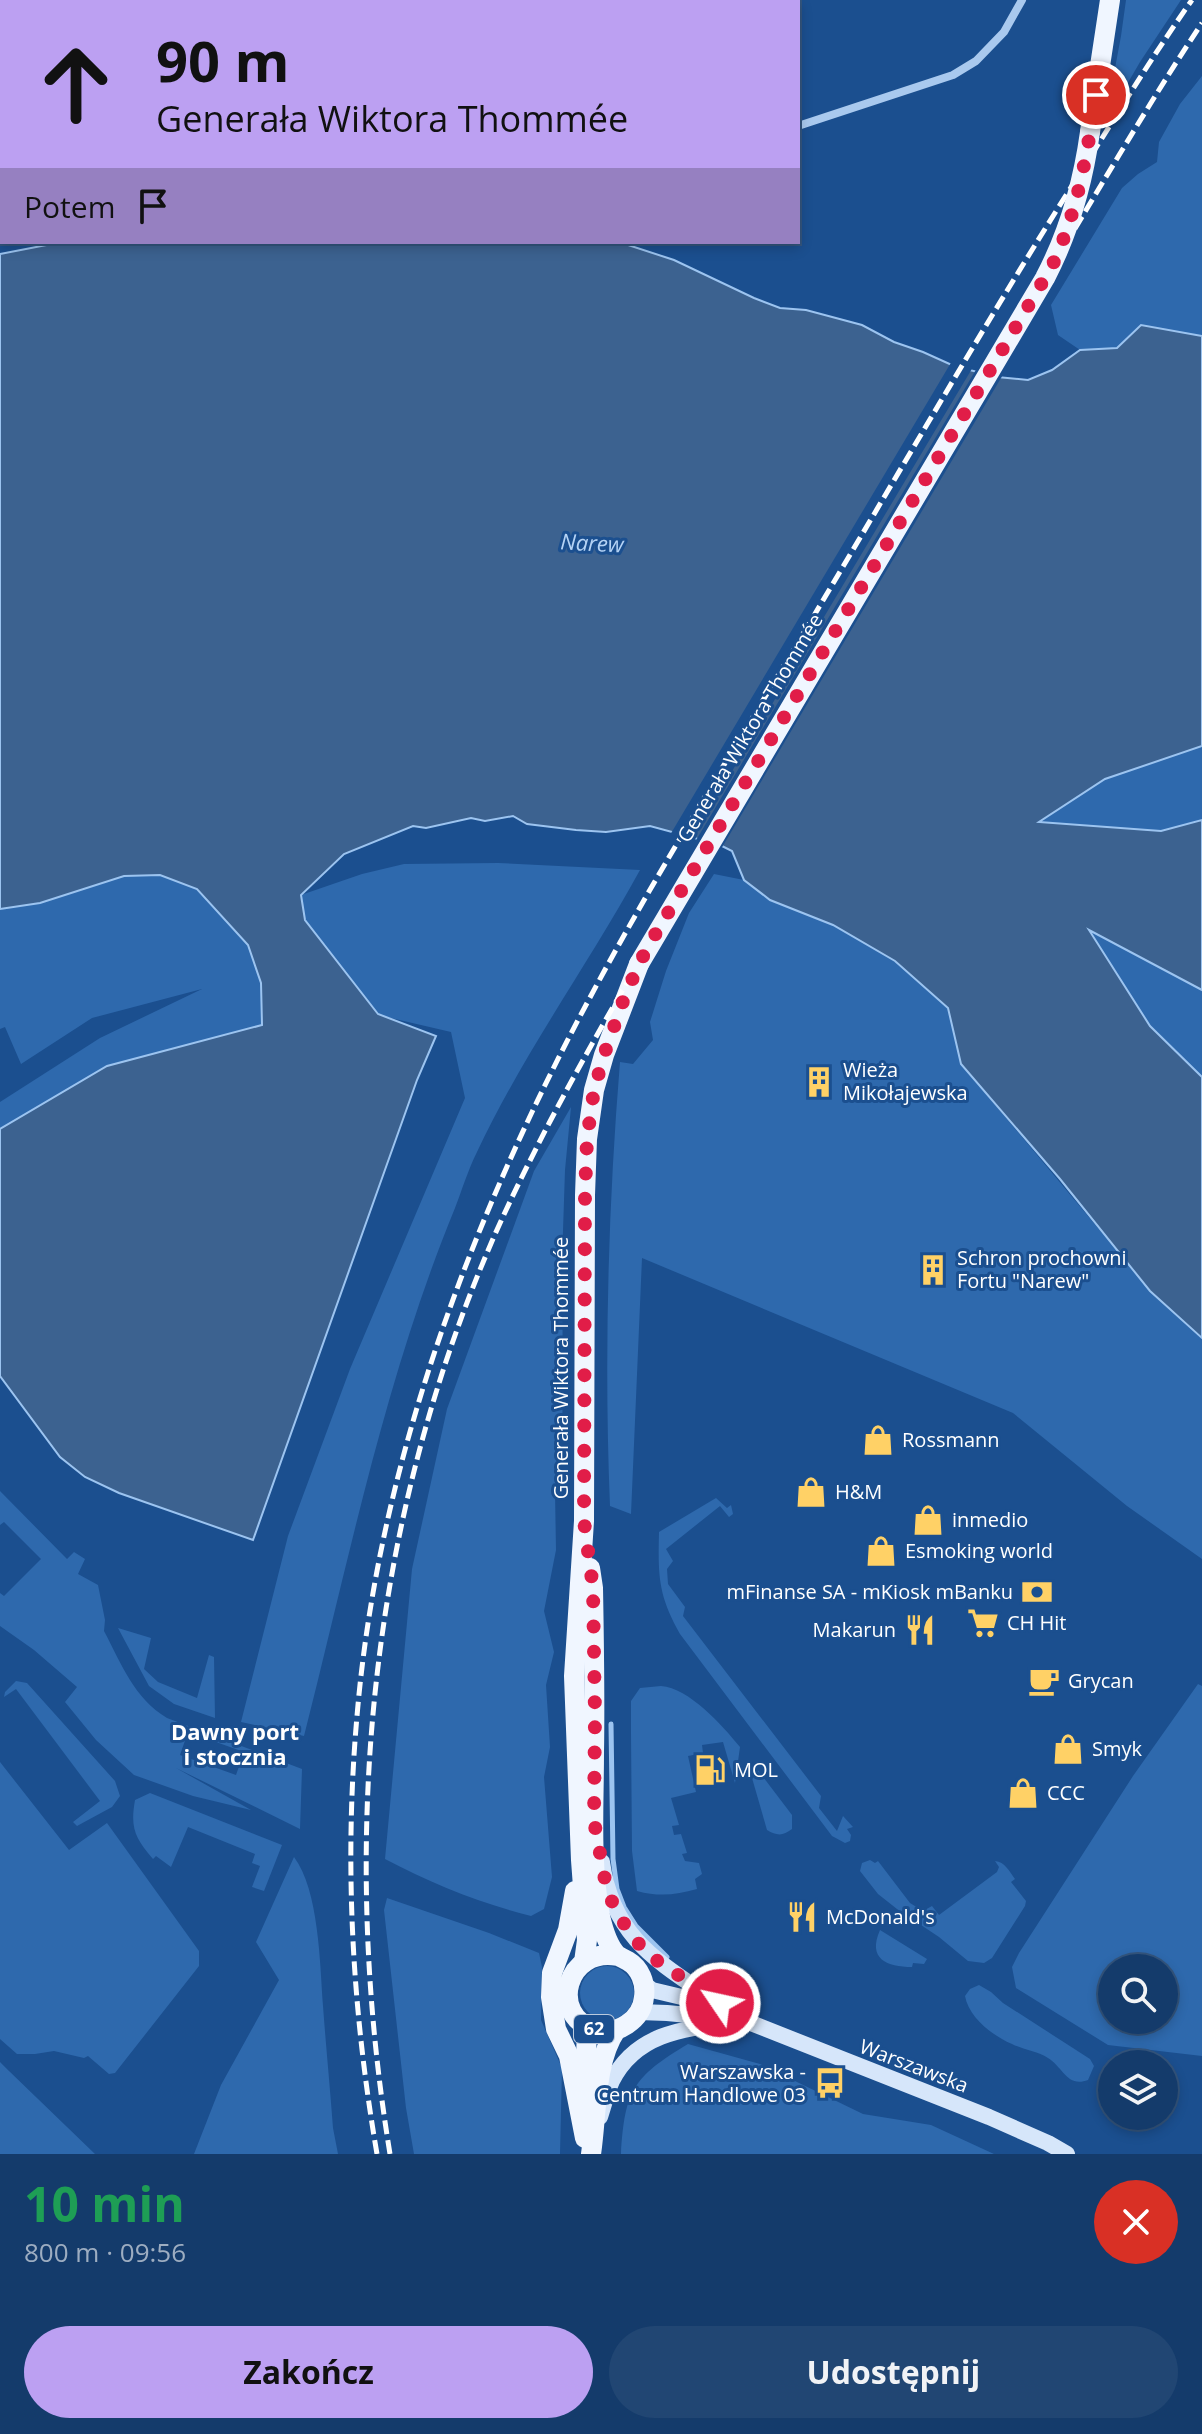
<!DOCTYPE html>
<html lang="pl">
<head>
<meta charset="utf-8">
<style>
  :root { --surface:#143b6b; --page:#214673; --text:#f1f3f6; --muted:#9dadc1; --line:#33557e; --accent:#bca0f2 }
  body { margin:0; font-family:"Open Sans",sans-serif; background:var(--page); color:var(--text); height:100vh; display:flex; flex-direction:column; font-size:30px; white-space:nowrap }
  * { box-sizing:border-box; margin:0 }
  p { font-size:26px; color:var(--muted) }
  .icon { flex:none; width:44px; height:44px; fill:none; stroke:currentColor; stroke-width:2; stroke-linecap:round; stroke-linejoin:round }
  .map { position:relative; height:2154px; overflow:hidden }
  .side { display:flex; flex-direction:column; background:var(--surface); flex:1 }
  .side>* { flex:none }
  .guide { position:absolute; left:0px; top:0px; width:800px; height:244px; box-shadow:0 4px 12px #0003,0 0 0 2px var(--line); background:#bca0f2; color:#111; overflow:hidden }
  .controls { position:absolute; left:1098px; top:1954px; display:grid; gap:16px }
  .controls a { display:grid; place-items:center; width:80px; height:80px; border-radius:50%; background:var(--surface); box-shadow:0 4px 12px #0003,0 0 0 2px var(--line); font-size:40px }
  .pin { position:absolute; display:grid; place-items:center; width:68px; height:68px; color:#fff; margin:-34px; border:4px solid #fff; border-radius:50%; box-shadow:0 2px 8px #0007 }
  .me { position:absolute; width:88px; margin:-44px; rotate:304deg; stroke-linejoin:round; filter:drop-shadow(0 0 6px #0008) }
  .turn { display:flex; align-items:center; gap:28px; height:168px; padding:0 24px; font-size:36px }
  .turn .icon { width:104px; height:104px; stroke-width:2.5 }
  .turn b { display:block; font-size:56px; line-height:68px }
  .then { display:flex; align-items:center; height:76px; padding:0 24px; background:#0003; gap:16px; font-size:30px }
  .round { display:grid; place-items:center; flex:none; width:84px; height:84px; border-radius:42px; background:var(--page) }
  .summary { display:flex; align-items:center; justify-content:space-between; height:136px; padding:0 24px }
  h1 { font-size:48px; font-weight:700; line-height:60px; color:#1e9e55 }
  .cta { display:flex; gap:16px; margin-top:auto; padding:16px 24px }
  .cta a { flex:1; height:92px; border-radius:48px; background:var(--accent); color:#111; font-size:32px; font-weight:700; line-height:92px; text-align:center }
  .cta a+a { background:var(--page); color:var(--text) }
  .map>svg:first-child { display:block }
  .green { fill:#2e69ad; fill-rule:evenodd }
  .water { fill:#3c6290; stroke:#9cc4f0; stroke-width:2 }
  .pier { fill:#1b4f8f }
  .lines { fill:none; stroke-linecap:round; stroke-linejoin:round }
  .stream { stroke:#9cc4f0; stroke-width:5 }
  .minor { stroke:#a9c9ee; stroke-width:8 }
  .secondary { stroke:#d6e6fa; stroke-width:16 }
  .primary { stroke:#f0f6ff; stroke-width:20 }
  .rail { stroke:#fff; stroke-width:5; stroke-dasharray:14 6; stroke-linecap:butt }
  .primary-bridge { stroke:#f0f6ff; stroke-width:20 }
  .route { stroke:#e11d48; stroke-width:14; stroke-dasharray:0 25.2 }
  .labels { text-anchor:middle; stroke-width:6; stroke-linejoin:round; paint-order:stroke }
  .shield { fill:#1b4f8f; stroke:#bbcadd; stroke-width:2 }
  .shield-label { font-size:18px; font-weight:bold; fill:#fff }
  .street-label { font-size:20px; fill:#fff; stroke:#1b4f8f }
  .poi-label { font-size:20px; fill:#fff; stroke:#1b4f8f; text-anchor:start }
  .water-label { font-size:22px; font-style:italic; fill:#b5d3f5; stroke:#1b4f8f }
  .neighbourhood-label { font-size:22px; font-weight:bold; fill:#fff; stroke:#1b4f8f }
</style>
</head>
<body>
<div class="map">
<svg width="1202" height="2154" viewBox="0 0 1202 2154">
  <rect width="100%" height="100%" fill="#1b4f8f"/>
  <g class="green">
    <rect x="126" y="0" width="272" height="2"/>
    <polygon points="1126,0 1181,0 1140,62 1105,122 1121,36"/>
    <polygon points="1202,76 1202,336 1141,325 1117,348 1080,350 1058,335 1051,305 1122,188 1138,174 1157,162 1159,142 1180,104"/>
    <polygon points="1202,746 1202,820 1161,831 1038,822 1105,779"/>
    <path d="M498,863L640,870C588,965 523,1054 477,1152C468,1170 462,1190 455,1208C385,1378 349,1559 304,1736L241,1722L288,1536L350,1369L465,1098L451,1032L378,1015L305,920L301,895L362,874L404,864Z"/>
    <path d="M714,874L744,880L770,900L833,925L897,962L948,1008L961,1064L1098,1228L1202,1338V1559L1127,1506L1013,1413L642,1258L631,1514L610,1506C604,1359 608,1208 620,1062L633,1064L653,1040L650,1022L666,971L689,913Z"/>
    <polygon points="160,875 198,889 248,945 261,983 262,1026 107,1066 0,1129 0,1102 100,1038 202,989 92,1018 21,1064 5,1027 0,1029 0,909 40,903 124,876"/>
    <polygon points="1088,928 1202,990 1202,1077 1150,1026"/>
    <path d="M571,1107L565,1170L562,1261L563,1391L562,1429L555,1491L556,1550L544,1611L554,1652L546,1685L550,1747L544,1777L552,1877L544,1909L531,1916C480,1903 432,1884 385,1859L412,1569L447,1409L534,1171Z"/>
    <path d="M0,1491L67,1559L74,1552L85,1559L78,1574L98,1585L105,1620L104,1631C122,1665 134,1698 167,1718L302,1769L300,1829L176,1768L251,1810L193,1796L134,1775L96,1740L65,1702L77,1687L34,1650L0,1626V1593L4,1596L41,1559L4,1522L0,1525ZM188,1732L244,1752L236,1775L180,1755Z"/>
    <path d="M716,1498L727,1508L731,1505L733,1514L729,1517L720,1506L666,1549L673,1561L667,1569L668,1584L685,1607L683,1616L821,1796L819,1808L837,1831L843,1816L853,1827L847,1829L851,1835L850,1841L845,1843L832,1836L680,1634C658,1595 658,1576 659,1532Z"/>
    <polygon points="118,1628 151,1638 144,1669 158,1682 197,1698 209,1655 214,1657 215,1718 174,1704 149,1686"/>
    <polygon points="16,1681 27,1683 115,1781 120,1796 112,1807 77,1826 73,1822 100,1801 16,1689 4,1697 5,1692"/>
    <path d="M1198,1684L1202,1686V2056L1108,2045L1016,1988L1012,1967L1019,1953L1133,1776ZM1112,1968H1164V2020H1112Z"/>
    <path d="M661,1686C689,1688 722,1725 740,1747L735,1783L723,1742L702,1745L703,1753L688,1756L696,1792L671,1798L679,1825L672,1826L674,1835L681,1834L687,1853L682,1854L685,1861L699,1863L702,1874L695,1879L697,1889C676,1895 659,1897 637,1891L632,1851L631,1734V1701L640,1688Z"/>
    <polygon points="0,1762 69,1850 107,1823 199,1951 199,1966 115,2073 109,2074 88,2056 84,2058 54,2051 35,2054 17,2054 0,2039"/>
    <path d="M754,1765L792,1815V1829C783,1836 777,1836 767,1830L750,1771Z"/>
    <path d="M150,1793L282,1845L264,1891L252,1887L260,1866L252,1863L255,1854L188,1827L171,1867L156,1856L153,1859C135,1838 130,1828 135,1800Z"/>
    <path d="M294,1857C319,1890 320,1964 323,2006C326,2047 330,2087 333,2128L338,2154H194L221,2085L279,1980L256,1942Z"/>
    <path d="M870,1860L875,1863L878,1861L910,1903L923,1911L932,1906L939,1915L997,1872L999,1867L995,1861C1005,1862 1009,1871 1015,1879L1011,1882L1026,1901L1025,1906L992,1958L984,1963L968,1961L939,1937L897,1909L878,1894L860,1871L862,1863Z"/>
    <polygon points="387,1898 489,1933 539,1953 542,1967 541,2020 562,2068 560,2154 414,2154 406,2108 384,1910"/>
    <path d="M880,1930L927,1959L924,1964L913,1963L912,1967C887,1967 867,1959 880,1930Z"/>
    <circle cx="607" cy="1993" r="27"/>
    <path d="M979,1985L991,1992L1003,2003L1090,2059L1094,2066L1088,2080C1067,2088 1063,2067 1048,2058C1037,2051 1024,2050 1012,2044C993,2036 969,2018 965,1996L970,1989Z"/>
    <path d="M688,2044L760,2064L863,2114L931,2125L994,2154H621C625,2090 633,2077 688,2044Z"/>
    <polygon points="0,2062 9,2071 95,2154 0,2154"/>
  </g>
  <polygon class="water" points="62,242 619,242 674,260 754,298 780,308 806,310 862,325 894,342 923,352 954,366 997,377 1028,380 1052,370 1080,350 1117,348 1141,325 1202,336 1202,746 1105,779 1039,822 1161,831 1202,820 1202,990 1089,930 1150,1026 1202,1077 1202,1338 1150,1291 1060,1179 961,1064 948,1008 895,961 833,925 770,900 744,880 732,851 720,845 650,826 606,832 576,830 527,824 513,816 485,821 471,818 426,828 413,826 344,854 301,895 305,920 378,1014 436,1036 417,1080 253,1540 119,1493 85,1477 60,1457 0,1376 0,1129 107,1066 262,1025 261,983 248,945 197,889 160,875 124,876 40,903 0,909 0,254"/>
  <g class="pier">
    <polygon points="952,361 973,367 691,840 670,835"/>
    <polygon points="977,368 1004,373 721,849 695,842"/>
  </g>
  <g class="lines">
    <polyline class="stream" points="611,1724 613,1859 617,1889 624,1907 636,1926 667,1957"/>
    <g class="minor">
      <polyline points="438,0 438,2"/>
      <polyline points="683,2 689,0"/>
      <polyline points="798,126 953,75 976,61 1004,32 1022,0"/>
      <polyline points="0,178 2,177"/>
    </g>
    <g class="secondary">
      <path d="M602,1862C613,1940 661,1963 720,2004"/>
      <polyline points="644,1984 652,1990 690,1999 989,2117 1048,2143 1067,2154"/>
      <polyline points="639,2012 667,2013 719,2018"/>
      <path d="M600,2117C604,2105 607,2092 612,2081C638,2029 693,2028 743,2021"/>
    </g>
    <g class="primary">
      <polyline points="1090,132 1110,0"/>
      <path d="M590,1568L593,1588C594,1643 595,1698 594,1752C594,1807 590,1862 600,1916C603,1929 607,1945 617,1955C621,1958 623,1958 628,1961C640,1968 646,1983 644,1997C642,2020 617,2036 595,2030C548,2015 566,1946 618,1956"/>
      <polyline points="575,1891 568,1930 552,1973 551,1997 556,2029 569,2056 585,2138"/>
      <polyline points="584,1962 587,1940 581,1860 574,1676 584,1521 585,1195 587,1139 594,1090 604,1055 639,964"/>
      <polyline points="585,2094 587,2026"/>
      <path d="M591,2154C597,2116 594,2062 616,2030"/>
    </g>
    <g class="rail">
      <path d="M377,2154C352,2009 344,1863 357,1716C376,1491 452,1272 552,1071C633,908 732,754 825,597C910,454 993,310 1082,170C1118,113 1153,55 1192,0"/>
      <path d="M390,2154C339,1843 368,1522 496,1232C546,1121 607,1016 669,911C721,823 773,735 826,648C902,520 978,391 1054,263C1103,183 1150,101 1202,23"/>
    </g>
    <path class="primary-bridge" d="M639,964L1045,278C1069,232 1083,183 1090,132"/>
  </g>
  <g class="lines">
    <path class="route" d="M720,2003L653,1958L635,1940L619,1916L607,1891L594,1821L595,1715L593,1588L584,1521L585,1195L587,1139L594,1090L604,1055L626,993L646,950L1052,266C1078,211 1087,154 1096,95"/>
  </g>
  <defs>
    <symbol id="building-bare" viewBox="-9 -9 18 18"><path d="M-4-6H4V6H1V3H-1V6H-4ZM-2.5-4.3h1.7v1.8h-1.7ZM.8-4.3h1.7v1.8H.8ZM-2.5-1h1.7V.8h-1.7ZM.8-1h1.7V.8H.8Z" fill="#ffd166" stroke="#1b4f8f" stroke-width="2.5" paint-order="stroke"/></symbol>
    <symbol id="shop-bare" viewBox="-9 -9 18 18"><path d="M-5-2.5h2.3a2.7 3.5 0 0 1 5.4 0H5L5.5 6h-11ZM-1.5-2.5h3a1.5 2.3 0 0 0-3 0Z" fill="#ffd166" stroke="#1b4f8f" stroke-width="2.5" paint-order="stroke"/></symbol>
    <symbol id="bank-bare" viewBox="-9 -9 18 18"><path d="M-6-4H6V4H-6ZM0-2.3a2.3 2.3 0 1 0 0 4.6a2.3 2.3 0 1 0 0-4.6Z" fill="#ffd166" stroke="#1b4f8f" stroke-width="2.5" paint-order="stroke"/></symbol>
    <symbol id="supermarket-bare" viewBox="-9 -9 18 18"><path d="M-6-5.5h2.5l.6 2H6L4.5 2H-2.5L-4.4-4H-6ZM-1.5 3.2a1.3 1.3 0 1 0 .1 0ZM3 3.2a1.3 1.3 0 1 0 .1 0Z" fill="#ffd166" stroke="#1b4f8f" stroke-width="2.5" paint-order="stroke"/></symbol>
    <symbol id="restaurant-bare" viewBox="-9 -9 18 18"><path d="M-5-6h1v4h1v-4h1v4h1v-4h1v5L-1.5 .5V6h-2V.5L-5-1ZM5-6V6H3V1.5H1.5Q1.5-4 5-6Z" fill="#ffd166" stroke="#1b4f8f" stroke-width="2.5" paint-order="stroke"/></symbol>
    <symbol id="cafe-bare" viewBox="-9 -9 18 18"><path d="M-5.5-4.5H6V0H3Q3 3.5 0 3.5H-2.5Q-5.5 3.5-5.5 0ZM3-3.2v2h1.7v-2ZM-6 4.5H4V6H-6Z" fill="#ffd166" stroke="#1b4f8f" stroke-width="2.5" paint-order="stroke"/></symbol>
    <symbol id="fuel-bare" viewBox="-9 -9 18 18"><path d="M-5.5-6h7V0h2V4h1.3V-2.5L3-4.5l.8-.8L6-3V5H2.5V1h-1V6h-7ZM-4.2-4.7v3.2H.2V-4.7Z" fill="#ffd166" stroke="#1b4f8f" stroke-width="2.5" paint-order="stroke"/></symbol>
    <symbol id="bus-bare" viewBox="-9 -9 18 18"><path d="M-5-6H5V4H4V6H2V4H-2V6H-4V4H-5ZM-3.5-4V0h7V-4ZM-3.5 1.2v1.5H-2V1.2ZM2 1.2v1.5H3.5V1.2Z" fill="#ffd166" stroke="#1b4f8f" stroke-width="2.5" paint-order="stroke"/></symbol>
  </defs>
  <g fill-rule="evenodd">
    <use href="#building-bare" x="797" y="1060" width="44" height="44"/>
    <use href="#building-bare" x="911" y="1248" width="44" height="44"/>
    <use href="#shop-bare" x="856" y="1418" width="44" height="44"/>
    <use href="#shop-bare" x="789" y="1470" width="44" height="44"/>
    <use href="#shop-bare" x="906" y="1498" width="44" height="44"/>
    <use href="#shop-bare" x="859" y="1529" width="44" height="44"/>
    <use href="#bank-bare" x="1015" y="1570" width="44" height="44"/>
    <use href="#supermarket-bare" x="961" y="1601" width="44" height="44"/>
    <use href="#restaurant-bare" x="898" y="1608" width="44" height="44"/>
    <use href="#cafe-bare" x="1022" y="1659" width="44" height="44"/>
    <use href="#shop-bare" x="1046" y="1727" width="44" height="44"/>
    <use href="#fuel-bare" x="688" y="1748" width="44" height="44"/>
    <use href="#shop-bare" x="1001" y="1771" width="44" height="44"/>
    <use href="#restaurant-bare" x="780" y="1895" width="44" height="44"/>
    <use href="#bus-bare" x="808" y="2061" width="44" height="44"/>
  </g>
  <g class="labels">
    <rect class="shield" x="574" y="2015" width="40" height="28" rx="6"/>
    <g class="shield-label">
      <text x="594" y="2035">62</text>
    </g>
    <g class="street-label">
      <text transform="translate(750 728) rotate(-59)" y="7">Generała Wiktora Thommée</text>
      <text transform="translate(561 1368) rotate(-90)" y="7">Generała Wiktora Thommée</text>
      <text transform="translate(914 2066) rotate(21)" y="7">Warszawska</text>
    </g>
    <g class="poi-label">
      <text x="843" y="1077">Wieża<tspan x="843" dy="23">Mikołajewska</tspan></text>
      <text x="957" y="1265">Schron prochowni<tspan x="957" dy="23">Fortu "Narew"</tspan></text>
      <text x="902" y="1447">Rossmann</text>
      <text x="835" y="1499">H&amp;M</text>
      <text x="952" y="1527">inmedio</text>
      <text x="905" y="1558">Esmoking world</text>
      <text x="1013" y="1599" text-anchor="end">mFinanse SA - mKiosk mBanku</text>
      <text x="1007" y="1630">CH Hit</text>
      <text x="896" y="1637" text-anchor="end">Makarun</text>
      <text x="1068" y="1688">Grycan</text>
      <text x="1092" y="1756">Smyk</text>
      <text x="734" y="1777">MOL</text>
      <text x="1047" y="1800">CCC</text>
      <text x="826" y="1924">McDonald's</text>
      <text x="806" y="2079" text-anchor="end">Warszawska -<tspan x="806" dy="23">Centrum Handlowe 03</tspan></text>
    </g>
    <g class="water-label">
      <text transform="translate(592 543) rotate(3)" y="8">Narew</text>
    </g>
    <g class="neighbourhood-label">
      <text x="235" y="1740">Dawny port<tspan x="235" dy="25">i stocznia</tspan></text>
    </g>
  </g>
</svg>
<div class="controls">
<a><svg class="icon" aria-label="search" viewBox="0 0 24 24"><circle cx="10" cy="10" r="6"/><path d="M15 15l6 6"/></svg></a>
<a><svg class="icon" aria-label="layers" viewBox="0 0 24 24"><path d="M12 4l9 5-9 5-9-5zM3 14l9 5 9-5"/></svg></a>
</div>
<div class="pin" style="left:1096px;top:95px;background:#d93025"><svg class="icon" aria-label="arrive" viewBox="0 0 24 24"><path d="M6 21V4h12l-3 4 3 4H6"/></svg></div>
<svg class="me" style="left:720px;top:2003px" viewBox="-20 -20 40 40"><circle r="17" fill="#e11d48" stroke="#fff" stroke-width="3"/><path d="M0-11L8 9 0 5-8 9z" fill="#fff"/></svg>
<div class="guide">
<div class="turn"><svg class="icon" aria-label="ahead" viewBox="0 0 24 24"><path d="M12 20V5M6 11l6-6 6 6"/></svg><div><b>90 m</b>Generała Wiktora Thommée</div></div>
<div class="then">Potem<svg class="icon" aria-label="arrive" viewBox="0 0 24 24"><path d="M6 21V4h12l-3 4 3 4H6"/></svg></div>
</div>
</div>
<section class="side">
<div class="summary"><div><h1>10 min</h1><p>800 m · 09:56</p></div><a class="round" style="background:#d93025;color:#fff"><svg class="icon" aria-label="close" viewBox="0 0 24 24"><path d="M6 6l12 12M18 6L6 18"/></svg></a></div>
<div class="cta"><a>Zakończ</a><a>Udostępnij</a></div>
</section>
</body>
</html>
